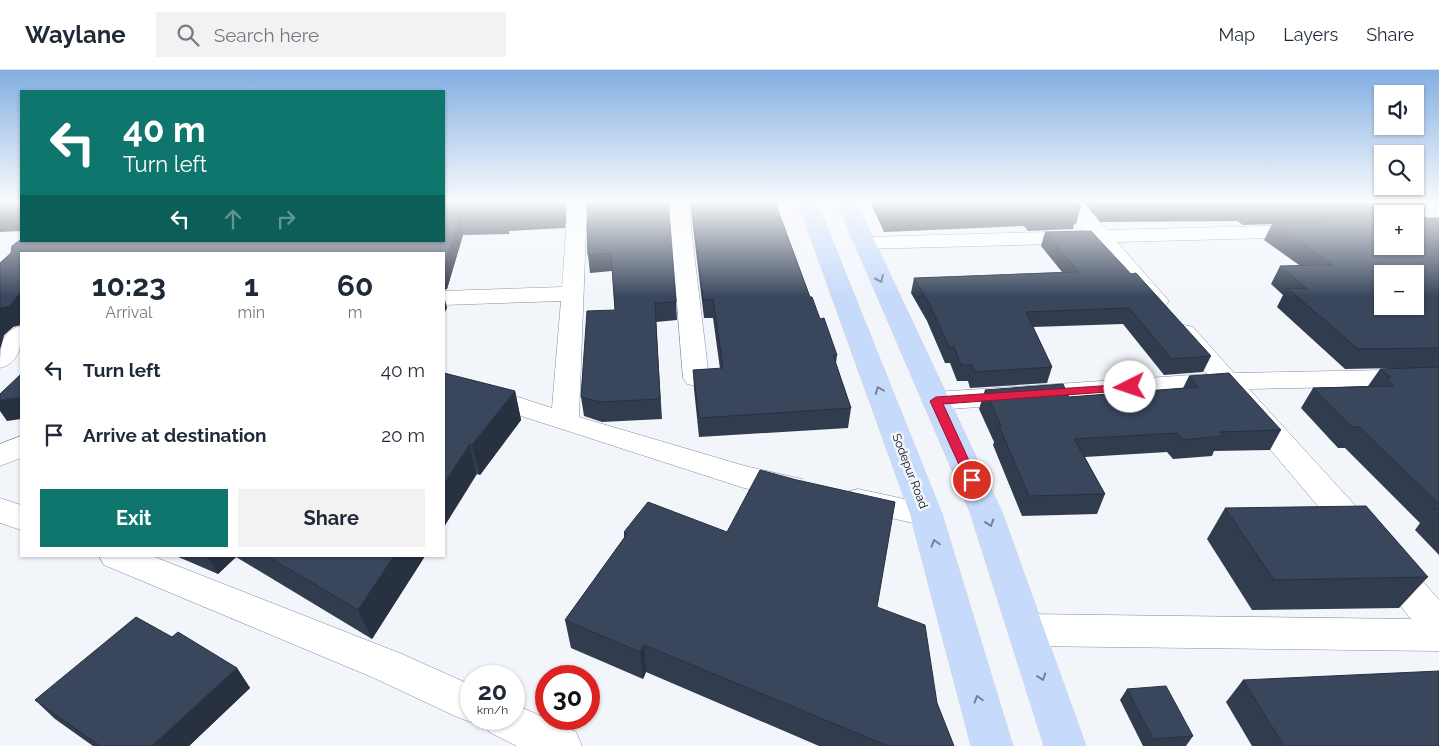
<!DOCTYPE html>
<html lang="en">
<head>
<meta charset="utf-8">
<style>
  :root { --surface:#fff; --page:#f2f2f3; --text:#1f2937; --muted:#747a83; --line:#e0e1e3; --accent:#0f766e }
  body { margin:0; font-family:Raleway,sans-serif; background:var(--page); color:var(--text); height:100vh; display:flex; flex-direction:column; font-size:19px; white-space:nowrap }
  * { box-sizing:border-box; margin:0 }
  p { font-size:16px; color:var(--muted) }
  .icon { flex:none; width:28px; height:28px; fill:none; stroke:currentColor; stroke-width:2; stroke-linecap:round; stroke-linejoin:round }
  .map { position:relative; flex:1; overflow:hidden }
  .sheet { position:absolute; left:20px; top:182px; width:425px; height:305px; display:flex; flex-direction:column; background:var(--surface); border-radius:0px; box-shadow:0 1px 4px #0004 }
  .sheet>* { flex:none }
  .hud { position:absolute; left:20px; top:20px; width:425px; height:152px; border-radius:0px; box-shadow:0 1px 4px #0004; background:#0f766e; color:#fff; overflow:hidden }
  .fabs { position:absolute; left:1374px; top:15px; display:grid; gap:10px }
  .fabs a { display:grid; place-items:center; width:50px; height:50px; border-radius:0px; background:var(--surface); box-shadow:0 1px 4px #0004; font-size:25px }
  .speed { position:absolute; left:460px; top:595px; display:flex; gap:10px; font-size:25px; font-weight:700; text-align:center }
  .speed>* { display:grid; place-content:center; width:65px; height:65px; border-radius:50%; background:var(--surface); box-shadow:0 1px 4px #0004; line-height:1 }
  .speed small { font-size:12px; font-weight:400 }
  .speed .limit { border:8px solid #d22; background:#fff; color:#111 }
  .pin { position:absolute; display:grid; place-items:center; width:42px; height:42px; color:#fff; margin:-21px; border:2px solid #fff; border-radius:50%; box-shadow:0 1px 5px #0007 }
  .me { position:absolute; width:55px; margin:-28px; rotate:266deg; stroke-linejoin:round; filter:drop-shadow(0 0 4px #0008) }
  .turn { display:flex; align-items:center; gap:18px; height:105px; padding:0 20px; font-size:22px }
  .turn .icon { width:65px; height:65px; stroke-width:2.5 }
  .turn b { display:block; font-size:35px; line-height:42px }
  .lanes { display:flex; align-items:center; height:48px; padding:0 20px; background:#0003; justify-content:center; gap:25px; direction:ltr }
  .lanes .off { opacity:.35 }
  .eta { display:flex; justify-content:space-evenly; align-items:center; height:85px; text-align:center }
  .eta b { font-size:30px; font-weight:700; line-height:35px }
  .cta { display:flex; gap:10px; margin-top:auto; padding:10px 20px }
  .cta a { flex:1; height:58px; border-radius:0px; background:var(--accent); color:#fff; font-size:20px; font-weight:700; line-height:58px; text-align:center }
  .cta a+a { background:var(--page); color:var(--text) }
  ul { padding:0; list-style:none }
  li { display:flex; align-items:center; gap:15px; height:65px; padding:0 20px }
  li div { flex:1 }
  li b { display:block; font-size:19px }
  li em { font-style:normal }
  header { display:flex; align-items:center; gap:30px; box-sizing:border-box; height:70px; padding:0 25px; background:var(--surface); border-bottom:1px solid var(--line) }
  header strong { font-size:24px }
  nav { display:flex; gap:28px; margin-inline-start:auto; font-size:18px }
  .search { width:350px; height:45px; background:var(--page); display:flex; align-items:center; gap:12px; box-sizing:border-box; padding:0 18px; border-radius:0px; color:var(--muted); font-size:19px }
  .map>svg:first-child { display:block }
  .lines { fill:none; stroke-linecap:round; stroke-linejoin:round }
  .minor-casing { stroke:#7e8da5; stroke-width:1 }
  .major-casing { stroke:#cfd0d2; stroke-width:1 }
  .minor { fill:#fff; fill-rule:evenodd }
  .major { fill:#c6dafb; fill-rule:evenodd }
  .wall { fill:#313c4f; fill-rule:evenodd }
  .shaded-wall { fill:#283140 }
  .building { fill:#39465c; stroke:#283140; fill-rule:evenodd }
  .oneway { stroke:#748198 }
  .route { fill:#e11d48; stroke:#92132f }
  .labels { text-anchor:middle; stroke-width:5; stroke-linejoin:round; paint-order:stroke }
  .street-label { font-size:12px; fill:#10151e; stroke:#f2f6fb }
</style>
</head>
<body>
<header>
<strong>Waylane</strong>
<div class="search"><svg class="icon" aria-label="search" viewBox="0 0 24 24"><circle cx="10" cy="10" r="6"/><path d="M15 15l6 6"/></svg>Search here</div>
<nav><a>Map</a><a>Layers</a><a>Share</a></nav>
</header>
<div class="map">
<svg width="1439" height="676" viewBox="0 0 1439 676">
  <rect width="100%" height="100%" fill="#f2f6fb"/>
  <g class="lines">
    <defs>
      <g id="minor">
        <polygon points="568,132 587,132 579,347 745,396 802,409 806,417 802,425 791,428 744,418 512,343 444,328 444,312 518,327 552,338 561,231 444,235 444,221 562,217"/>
        <polygon points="669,132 688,132 709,308 705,314 696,316 687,314 683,308"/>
        <polygon points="1062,132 1082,132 1107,160 1382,153 1382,165 1117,172 1169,231 1165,236 1157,238 1149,236 1095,173 864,179 857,177 854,173 857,169 864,167 1085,161"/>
        <polygon points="1184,255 1193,257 1234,303 1439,299 1439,315 1249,319 1373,455 1377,464 1373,473 1361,477 1349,473 1220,320 936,340 926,337 922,331 926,325 936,322 1207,304 1172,262 1175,257"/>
        <path d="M21,256C22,274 21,292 0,298C0,279 0,261 21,256Z"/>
        <polygon points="21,366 21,388 0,396 0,374"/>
        <polygon points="858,419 937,436 942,444 937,452 926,456 847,438 842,430 847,422"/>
        <polygon points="0,428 21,435 21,460 0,453"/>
        <polygon points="1388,481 1400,485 1439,530 1439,581 1026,576 1013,571 1008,560 1013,549 1026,544 1411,549 1376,505 1371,495 1376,485"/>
        <polygon points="99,486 152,486 402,584 471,615 471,649 481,649 471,652 457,647 374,608 104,495"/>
        <polygon points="514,634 576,662 582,676 517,676 489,662 483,649 514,649"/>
      </g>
      <g id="major">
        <polygon points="798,132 817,132 942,444 1013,676 971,676 910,444"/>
        <polygon points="837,132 856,132 1002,442 1086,676 1044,676 970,442"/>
      </g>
    </defs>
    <use href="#minor" class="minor-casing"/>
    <use href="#major" class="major-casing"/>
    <use href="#minor" class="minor"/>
    <use href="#major" class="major"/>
  </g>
  <g class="wall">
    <polygon points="0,132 21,132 21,161 0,162"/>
    <polygon points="444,132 565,132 566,142 565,158 509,161 509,164 463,165 447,219 444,184 21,184 13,257 4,265 0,279 0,193 11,183 444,171"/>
    <polygon points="587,132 676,232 677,250 656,252 662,349 602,352 584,346 581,327 615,240 612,201 590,203 588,185"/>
    <polygon points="690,132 775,132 810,227 837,285 836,293 851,338 848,358 699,367 694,319 693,300 720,299 713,248 704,248"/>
    <polygon points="870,132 1078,132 1081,137 1076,154 1074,154 1073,159 1028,161 1024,156 884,162"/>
    <path d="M1084,132H1420L1424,147L1426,148H1439V485L1415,460L1420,453L1345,378H1338L1301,338L1313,318L1368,316L1380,299L1397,298L1345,299L1277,237L1283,225L1271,214L1280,196L1299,195L1264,170L1272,154L1243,155L1237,151L1100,152ZM1382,144H1415L1382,176Z"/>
    <polygon points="1045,162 1131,204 1211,286 1203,302 1164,305 1123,254 1033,257 1052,297 1047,313 970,318 968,311 957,311 950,293 945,293 927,251 911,223 914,208 1062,202 1041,176"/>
    <polygon points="444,303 515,321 521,350 480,405 477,404"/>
    <polygon points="1189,306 1281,360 1270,380 1214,381 1212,386 1173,389 1167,382 1085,387 1105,424 1097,444 1022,446 993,375 994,372 979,339 985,320 1069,327 1183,318"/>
    <polygon points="1225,438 1428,507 1399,538 1252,540 1207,469"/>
    <polygon points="624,462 877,537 937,633 954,676 819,676 646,602 643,609 571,578 565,550 624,468"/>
    <polygon points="176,486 425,486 372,569 236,487 218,504"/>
    <polygon points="172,567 237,598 250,618 189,676 93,676 55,649 35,630"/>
    <polygon points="1243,610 1439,676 1252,676 1226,632"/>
    <polygon points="1127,619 1193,666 1186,676 1143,676 1120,630"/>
  </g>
  <g class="shaded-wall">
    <polygon points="563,132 565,132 566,142 565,158 562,141"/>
    <polygon points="506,144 509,161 509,164 505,147"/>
    <polygon points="460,148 463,165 447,219 444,220 444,197"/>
    <polygon points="21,222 21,255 13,257 4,265 0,279 0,238"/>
    <polygon points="444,226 447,238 444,244"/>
    <polygon points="515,321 521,350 480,405 472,375"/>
    <polygon points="21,327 21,349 7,351 0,341 0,330"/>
    <polygon points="469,375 477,404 444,457 444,413"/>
    <polygon points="207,486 236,486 236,487 218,504"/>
    <polygon points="394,486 425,486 372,569 358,540"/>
    <polygon points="644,575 646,602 643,609 640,582"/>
    <polygon points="237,598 250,618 189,676 152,676"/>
  </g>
  <g class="building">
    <polygon points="0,132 21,132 21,143 0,144"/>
    <polygon points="444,132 563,132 562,141 506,144 505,147 460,148 444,197 444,184 21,184 21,222 10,236 0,238 0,193 11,183 12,176 21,169 21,171 444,171"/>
    <polygon points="587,132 668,132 676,232 655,233 660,329 600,332 581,327 587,241 615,240 611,183 588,185 587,154 590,139 586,139"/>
    <polygon points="692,132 775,132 810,227 812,227 820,249 824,248 837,285 833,285 851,338 699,348 693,300 723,298 713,229 703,230"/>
    <polygon points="880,132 1078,132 1081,137 1074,137 1078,142 1033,143 1029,138 886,144"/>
    <path d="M1104,132H1420L1424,135V147L1426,148H1439V278L1358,279L1287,218L1307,219L1280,196L1333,195L1273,152L1382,150V176H1415V144H1394L1393,135L1251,137L1245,133L1106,135ZM1382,204H1415V236H1382Z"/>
    <polygon points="1091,161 1131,204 1136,203 1211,286 1172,289 1129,238 1026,242 1052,297 975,302 972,295 961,295 954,277 949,277 930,235 914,208 1079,202 1045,162"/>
    <polygon points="1439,297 1439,434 1359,357 1352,357 1313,318 1394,316 1386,308 1391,308 1380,299"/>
    <polygon points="444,303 515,321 472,375 469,375 444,413"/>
    <polygon points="1229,303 1281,360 1219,362 1223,366 1183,370 1177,363 1074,369 1105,424 1029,426 999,356 1001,356 985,320 1063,314 1069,327 1198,317 1189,306"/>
    <polygon points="21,304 21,327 0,330 0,324"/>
    <polygon points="760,400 797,410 895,432 877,537 925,555 937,633 954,676 888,676 644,575 640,582 565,550 627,464 624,462 648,432 727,462"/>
    <polygon points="1366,436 1428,507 1274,510 1225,438"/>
    <polygon points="1433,439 1439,439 1439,446"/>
    <polygon points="267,486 394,486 358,540"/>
    <polygon points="136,547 172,567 178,562 237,598 152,676 100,676 35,630"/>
    <polygon points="1439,601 1439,676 1284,676 1243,610"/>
    <polygon points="1166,616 1193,666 1153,669 1127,619"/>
  </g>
  <defs><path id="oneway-chevron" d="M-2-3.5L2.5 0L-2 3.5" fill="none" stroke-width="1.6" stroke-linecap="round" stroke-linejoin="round" transform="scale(1.25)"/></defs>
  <g class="oneway">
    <use href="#oneway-chevron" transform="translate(880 209) rotate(66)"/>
    <use href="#oneway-chevron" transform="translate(879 320) rotate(-111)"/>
    <use href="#oneway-chevron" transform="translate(990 453) rotate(71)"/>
    <use href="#oneway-chevron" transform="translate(935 473) rotate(-106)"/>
    <use href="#oneway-chevron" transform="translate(1042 607) rotate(71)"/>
    <use href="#oneway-chevron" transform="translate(978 629) rotate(-106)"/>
  </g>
  <linearGradient id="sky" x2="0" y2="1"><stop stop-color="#82aee1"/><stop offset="0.58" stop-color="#f9fbfd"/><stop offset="1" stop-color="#f9fbfd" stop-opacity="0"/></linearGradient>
  <rect width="1439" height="227" fill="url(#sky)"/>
  <polygon class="route" points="1130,314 1134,315 1136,317 1134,320 943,334 978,410 976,413 968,413 966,410 930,331 936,327"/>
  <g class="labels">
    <g class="street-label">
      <text transform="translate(910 401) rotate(69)" y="4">Sodepur Road</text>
    </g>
  </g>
</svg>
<div class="fabs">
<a><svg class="icon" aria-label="sound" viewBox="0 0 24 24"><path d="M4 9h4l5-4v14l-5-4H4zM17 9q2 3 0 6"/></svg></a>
<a><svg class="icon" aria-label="search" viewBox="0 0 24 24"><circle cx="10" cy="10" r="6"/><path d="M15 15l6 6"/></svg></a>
<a>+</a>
<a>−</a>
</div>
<div class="speed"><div>20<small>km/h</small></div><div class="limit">30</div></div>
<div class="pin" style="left:972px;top:410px;background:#d93025"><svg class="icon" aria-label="arrive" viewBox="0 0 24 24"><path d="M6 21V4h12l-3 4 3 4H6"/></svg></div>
<svg class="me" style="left:1130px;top:317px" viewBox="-20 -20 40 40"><circle r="19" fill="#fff"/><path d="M0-13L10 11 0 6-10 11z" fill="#e11d48"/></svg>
<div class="hud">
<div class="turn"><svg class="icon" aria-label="left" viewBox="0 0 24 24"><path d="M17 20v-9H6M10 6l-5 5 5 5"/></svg><div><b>40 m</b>Turn left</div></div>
<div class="lanes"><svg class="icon" aria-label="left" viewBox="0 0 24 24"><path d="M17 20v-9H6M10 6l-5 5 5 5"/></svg><svg class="icon off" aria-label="ahead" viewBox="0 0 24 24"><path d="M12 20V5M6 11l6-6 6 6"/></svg><svg class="icon off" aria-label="right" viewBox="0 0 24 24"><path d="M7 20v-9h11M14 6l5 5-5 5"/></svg></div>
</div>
<section class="sheet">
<div class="eta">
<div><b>10:23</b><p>Arrival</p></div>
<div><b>1</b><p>min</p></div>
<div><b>60</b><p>m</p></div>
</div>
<ul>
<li><svg class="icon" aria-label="left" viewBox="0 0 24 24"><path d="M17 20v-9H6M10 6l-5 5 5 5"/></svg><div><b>Turn left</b></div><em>40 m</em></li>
<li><svg class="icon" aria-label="arrive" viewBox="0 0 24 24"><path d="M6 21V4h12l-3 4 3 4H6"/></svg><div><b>Arrive at destination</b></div><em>20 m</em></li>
</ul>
<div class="cta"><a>Exit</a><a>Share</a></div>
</section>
</div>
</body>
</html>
